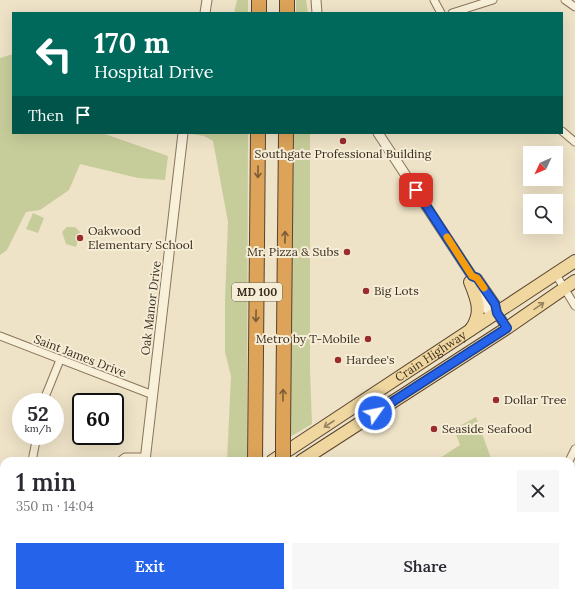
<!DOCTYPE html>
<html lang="en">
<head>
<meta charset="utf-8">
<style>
  :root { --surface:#fff; --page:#f7f7f7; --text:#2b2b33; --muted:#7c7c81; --accent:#2563eb }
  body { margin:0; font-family:Lora,serif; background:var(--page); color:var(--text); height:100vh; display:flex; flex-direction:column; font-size:15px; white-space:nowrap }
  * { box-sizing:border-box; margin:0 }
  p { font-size:13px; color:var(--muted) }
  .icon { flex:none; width:22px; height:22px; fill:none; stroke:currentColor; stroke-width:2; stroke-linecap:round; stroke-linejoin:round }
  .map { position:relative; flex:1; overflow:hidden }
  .details { position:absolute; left:0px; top:457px; width:575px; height:140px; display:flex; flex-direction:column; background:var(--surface); border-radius:12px 12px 0 0; box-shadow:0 4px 16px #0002 }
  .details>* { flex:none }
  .hud { position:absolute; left:12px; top:12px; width:551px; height:122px; border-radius:0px; box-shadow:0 4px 16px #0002; background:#00695c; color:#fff; overflow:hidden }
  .needle { width:26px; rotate:226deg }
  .tools { position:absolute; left:523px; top:146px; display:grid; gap:8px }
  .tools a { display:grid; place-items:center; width:40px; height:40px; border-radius:0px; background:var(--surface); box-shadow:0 4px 16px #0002; font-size:20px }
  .speed { position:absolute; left:12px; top:393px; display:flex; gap:8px; font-size:20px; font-weight:700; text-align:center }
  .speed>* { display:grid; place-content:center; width:52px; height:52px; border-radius:50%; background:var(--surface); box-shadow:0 4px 16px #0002; line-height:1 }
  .speed small { font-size:10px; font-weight:400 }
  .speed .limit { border:2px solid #111; border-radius:6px; background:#fff; color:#111 }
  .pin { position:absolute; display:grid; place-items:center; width:34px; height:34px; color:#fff; margin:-17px; border-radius:8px; box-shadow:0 2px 6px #0006 }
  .me { position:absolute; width:44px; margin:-22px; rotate:57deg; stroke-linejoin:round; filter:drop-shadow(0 0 3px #0008) }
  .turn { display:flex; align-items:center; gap:14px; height:84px; padding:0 16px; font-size:18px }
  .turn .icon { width:52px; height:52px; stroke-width:2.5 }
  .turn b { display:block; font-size:28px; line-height:34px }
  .then { display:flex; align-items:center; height:38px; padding:0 16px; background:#0003; gap:8px; font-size:15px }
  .round { display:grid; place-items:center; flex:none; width:42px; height:42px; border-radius:0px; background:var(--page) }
  .headline { display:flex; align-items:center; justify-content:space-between; height:68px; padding:0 16px }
  h1 { font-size:24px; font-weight:600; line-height:30px }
  .cta { display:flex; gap:8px; margin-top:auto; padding:8px 16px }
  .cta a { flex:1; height:46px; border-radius:0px; background:var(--accent); color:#fff; font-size:16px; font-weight:600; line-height:46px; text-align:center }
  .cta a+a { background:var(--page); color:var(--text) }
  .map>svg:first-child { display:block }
  .green { fill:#c7cd9a }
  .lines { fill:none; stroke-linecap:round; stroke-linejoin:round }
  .minor-casing { stroke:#8a755c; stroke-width:9 }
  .tertiary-casing { stroke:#8a755c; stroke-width:11 }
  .primary-casing { stroke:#584330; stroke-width:14 }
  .motorway-casing { stroke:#584330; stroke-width:16 }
  .minor { stroke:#f9f0da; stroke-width:7 }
  .tertiary { stroke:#f9f0da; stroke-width:9 }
  .primary { stroke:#f0d7a0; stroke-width:12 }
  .motorway { stroke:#dca359; stroke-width:14 }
  .motorway-bridge-casing { stroke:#584330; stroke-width:16; stroke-linecap:butt }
  .motorway-bridge { stroke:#dca359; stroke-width:14 }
  .oneway { stroke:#7b5c37 }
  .oneway2 { stroke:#958260 }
  .route-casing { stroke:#184099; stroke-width:10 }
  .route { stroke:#2563eb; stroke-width:7 }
  .slow { stroke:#f59e0b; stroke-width:7 }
  .poi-dot { fill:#992c2d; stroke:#f6edd6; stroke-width:1.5 }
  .labels { text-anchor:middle; stroke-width:4; stroke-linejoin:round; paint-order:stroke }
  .shield { fill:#f6edd6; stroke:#726757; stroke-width:1 }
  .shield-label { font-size:11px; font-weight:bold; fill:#3a2d20 }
  .poi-label { font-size:12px; fill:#3a2d20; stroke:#f6edd6; text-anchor:start }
  .street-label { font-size:12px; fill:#3a2d20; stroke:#f6edd6 }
</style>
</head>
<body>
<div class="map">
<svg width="575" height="597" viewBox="0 0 575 597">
  <rect width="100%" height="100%" fill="#eee3c7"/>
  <g class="green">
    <polygon points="237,0 248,0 248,13 234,13"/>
    <polygon points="296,0 306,0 308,13 296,13"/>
    <polygon points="13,54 13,133 102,133 168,156 165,180 138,178 80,164 69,190 40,210 26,212 7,250 0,255 0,58"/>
    <polygon points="191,133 248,133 247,461 227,461 231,376 225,352 225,300 228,222 213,141 204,136 191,134"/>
    <polygon points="294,133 310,133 310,370 312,424 290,437"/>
    <polygon points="33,213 44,218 38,233 26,229"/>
    <polygon points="67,227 75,227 80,232 76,247 66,244 62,232"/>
    <polygon points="476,417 492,461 441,461 440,458 460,445 454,429"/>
  </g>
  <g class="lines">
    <defs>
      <g id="minor">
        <polyline points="434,0 441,13"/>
        <polyline points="565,0 575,7"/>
        <polyline points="452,13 493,0"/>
        <polyline points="562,131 575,142"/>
        <polyline points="555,273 575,306"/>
        <polyline points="0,336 153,395"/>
        <polyline points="43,402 60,360"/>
        <polyline points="32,461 37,436"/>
        <polyline points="120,461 125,457 145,457"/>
        <polyline points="569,461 575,449"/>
        <polyline points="0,474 4,478"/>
        <polyline points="571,490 575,492"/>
        <polyline points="0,535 4,529"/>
        <polyline points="571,581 575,581"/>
        <polyline points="64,597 67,593"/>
        <polyline points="492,597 495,593"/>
      </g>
      <g id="tertiary">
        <polyline points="316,0 317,13"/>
        <polyline points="205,13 207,0"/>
        <polyline points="378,133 472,276 477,278 495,304 497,313 507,328"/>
        <polyline points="477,294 487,309 497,313"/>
        <polyline points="145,461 183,133"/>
      </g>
      <g id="primary">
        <path d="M470,282C477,299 483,313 471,329"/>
        <path id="s1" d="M272,461L575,261"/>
        <polyline points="301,461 507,328 575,281"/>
        <polyline points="108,597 111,593"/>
        <polyline points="128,597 132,593"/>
      </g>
      <g id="motorway">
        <polyline points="259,13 259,0"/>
        <polyline points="287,13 287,0"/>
        <polyline points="283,434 286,133"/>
        <polyline points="255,461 258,133"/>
        <polyline points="252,597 252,593"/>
        <polyline points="280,597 280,593"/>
      </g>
    </defs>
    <use href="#minor" class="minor-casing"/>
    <use href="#tertiary" class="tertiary-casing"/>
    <use href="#primary" class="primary-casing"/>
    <use href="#motorway" class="motorway-casing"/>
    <use href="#minor" class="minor"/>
    <use href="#tertiary" class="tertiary"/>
    <use href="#primary" class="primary"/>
    <use href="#motorway" class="motorway"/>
    <defs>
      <polyline id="motorway-bridge" points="283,461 283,434"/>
    </defs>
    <use href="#motorway-bridge" class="motorway-bridge-casing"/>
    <use href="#motorway-bridge" class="motorway-bridge"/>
  </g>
  <defs><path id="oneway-shaft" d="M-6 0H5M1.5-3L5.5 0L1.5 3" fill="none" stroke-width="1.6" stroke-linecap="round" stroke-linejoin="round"/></defs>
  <g class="oneway">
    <use href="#oneway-shaft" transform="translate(258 172) rotate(91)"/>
    <use href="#oneway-shaft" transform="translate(285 237) rotate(-89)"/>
    <use href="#oneway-shaft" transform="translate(256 316) rotate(91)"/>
    <use href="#oneway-shaft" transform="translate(283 395) rotate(-89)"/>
  </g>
  <g class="oneway2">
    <use href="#oneway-shaft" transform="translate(539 306) rotate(-35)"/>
    <use href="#oneway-shaft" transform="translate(329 424) rotate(147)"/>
  </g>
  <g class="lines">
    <defs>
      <polyline id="route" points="375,413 507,328 497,313 495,304 477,278 472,276 416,190"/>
    </defs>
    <use href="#route" class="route-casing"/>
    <use href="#route" class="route"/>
    <polyline class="slow" points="447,237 472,276 477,278 484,288"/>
  </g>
  <g class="poi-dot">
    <circle cx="343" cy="141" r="4"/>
    <circle cx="80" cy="238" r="4"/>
    <circle cx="347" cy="252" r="4"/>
    <circle cx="366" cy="291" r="4"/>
    <circle cx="368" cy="339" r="4"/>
    <circle cx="338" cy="360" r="4"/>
    <circle cx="496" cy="400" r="4"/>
    <circle cx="434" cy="429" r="4"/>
  </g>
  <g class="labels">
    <rect class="shield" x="232" y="283" width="50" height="18" rx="3"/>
    <g class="shield-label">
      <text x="257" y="296">MD 100</text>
    </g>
    <g class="poi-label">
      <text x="343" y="158" text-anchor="middle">Southgate Professional Building</text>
      <text x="88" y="235">Oakwood<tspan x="88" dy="14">Elementary School</tspan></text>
      <text x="339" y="256" text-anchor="end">Mr. Pizza &amp; Subs</text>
      <text x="374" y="295">Big Lots</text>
      <text x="360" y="343" text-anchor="end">Metro by T-Mobile</text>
      <text x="346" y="364">Hardee's</text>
      <text x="504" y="404">Dollar Tree</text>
      <text x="442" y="433">Seaside Seafood</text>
    </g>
    <g class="street-label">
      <text transform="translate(151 308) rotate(-83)" y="4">Oak Manor Drive</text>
      <text transform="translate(80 356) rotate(21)" y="4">Saint James Drive</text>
      <text dy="4" stroke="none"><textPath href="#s1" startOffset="190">Crain Highway</textPath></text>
    </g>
  </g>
</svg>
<div class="tools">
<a><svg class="needle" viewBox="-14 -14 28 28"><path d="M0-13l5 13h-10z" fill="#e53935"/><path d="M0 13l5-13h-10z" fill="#7c7c81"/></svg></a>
<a><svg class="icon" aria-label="search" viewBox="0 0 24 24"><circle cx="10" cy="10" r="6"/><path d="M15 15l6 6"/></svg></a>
</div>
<div class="speed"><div>52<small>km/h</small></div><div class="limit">60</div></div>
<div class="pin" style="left:416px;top:190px;background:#d93025"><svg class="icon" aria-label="arrive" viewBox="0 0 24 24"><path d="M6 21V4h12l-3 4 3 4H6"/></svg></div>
<svg class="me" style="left:375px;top:413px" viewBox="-20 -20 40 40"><circle r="17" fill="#2563eb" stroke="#fff" stroke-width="3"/><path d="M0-11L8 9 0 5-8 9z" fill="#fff"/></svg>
<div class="hud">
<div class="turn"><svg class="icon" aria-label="left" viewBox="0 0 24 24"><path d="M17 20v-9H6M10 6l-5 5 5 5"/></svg><div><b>170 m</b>Hospital Drive</div></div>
<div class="then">Then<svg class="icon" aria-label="arrive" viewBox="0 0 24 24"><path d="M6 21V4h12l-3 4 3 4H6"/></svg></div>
</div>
<section class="details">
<div class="headline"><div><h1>1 min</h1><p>350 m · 14:04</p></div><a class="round"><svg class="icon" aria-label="close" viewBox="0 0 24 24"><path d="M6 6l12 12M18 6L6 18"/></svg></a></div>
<div class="cta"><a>Exit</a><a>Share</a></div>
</section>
</div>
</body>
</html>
